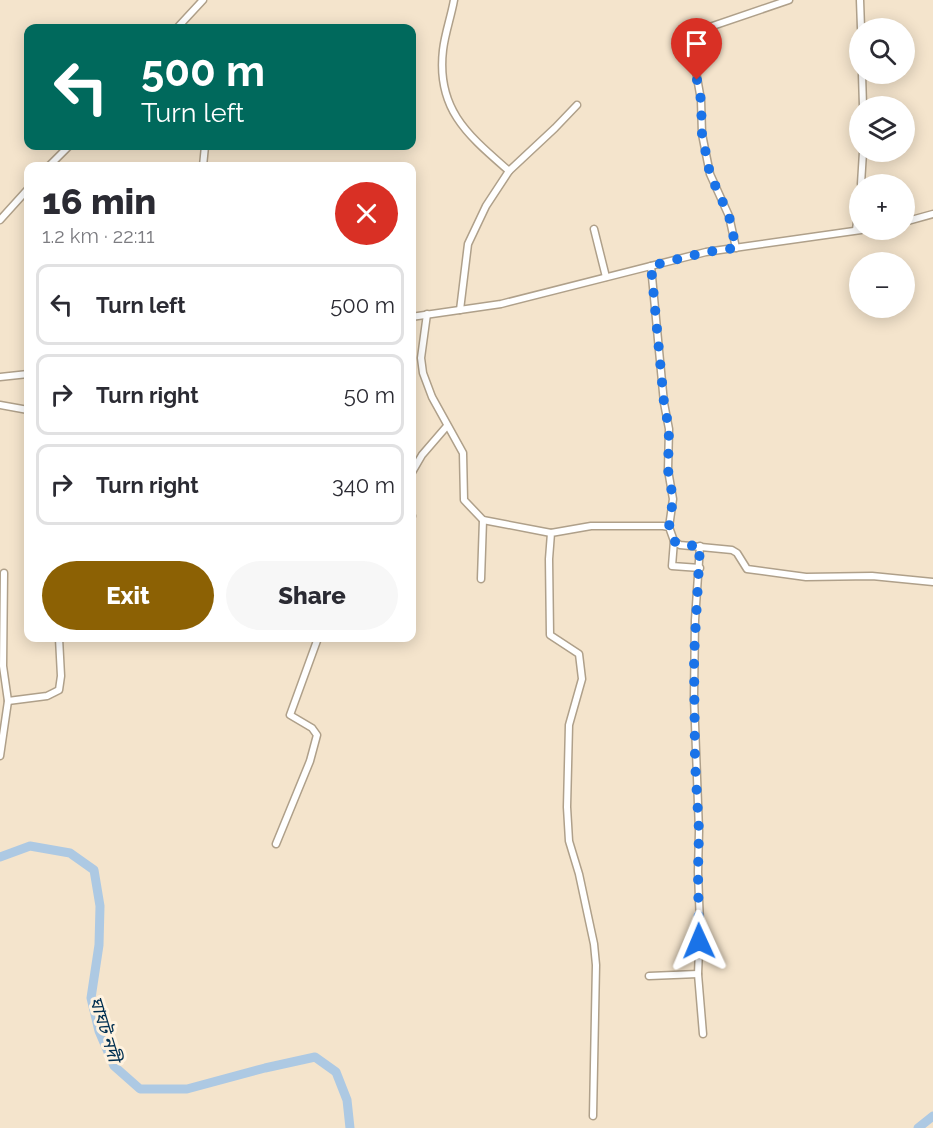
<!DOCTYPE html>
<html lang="en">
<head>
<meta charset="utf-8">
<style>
  :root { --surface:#fff; --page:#f7f7f7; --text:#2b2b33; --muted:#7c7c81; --line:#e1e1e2; --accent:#8c6104 }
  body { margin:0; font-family:Raleway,"Noto Sans Bengali",sans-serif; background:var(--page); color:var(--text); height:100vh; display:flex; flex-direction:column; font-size:22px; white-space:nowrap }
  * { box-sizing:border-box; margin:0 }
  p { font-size:20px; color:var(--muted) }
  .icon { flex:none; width:33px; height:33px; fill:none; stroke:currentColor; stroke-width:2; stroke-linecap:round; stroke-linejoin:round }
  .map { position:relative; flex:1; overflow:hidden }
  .side { position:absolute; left:24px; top:162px; width:392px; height:480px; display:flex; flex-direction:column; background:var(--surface); border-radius:12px; box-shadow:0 3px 15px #0003 }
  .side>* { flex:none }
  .top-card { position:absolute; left:24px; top:24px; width:392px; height:126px; border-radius:12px; box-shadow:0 3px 15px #0003; background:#00695c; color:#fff; overflow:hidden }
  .buttons { position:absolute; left:849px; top:18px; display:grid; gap:12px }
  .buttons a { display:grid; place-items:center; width:66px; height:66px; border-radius:50%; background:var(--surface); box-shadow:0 3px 15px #0003; font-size:30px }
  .pin { position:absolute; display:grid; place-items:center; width:51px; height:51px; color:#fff; margin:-62px -26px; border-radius:50% 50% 50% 0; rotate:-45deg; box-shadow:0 0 6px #0007 }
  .pin .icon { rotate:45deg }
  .me { position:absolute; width:66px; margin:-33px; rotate:359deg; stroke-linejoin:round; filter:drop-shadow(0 0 4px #0008) }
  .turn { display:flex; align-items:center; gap:21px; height:126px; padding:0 18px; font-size:27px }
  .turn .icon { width:78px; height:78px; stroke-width:2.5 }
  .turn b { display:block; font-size:42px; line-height:51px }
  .round { display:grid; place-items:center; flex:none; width:63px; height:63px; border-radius:32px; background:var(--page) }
  .summary { display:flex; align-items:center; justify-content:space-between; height:102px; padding:0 18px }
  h1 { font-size:36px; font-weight:800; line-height:45px }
  .button { display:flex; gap:12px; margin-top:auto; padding:12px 18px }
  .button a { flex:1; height:69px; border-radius:36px; background:var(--accent); color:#fff; font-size:24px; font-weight:800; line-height:69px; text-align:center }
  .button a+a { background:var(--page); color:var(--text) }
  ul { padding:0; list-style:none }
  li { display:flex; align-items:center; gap:18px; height:81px; margin:0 12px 9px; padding:0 6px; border:3px solid var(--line); border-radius:12px }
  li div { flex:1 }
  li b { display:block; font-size:22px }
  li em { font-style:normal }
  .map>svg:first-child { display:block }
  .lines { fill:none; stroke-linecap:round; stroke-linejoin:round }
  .river { stroke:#adc9e3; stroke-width:9 }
  .street-casing { stroke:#afa08a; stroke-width:9 }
  .street { stroke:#fff; stroke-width:6 }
  .route { stroke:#1a73e8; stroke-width:10; stroke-dasharray:0 18 }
  .labels { text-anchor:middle; stroke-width:6; stroke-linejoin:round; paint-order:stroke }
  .water-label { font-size:18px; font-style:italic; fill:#002f51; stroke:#fff2df }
</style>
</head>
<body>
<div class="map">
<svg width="933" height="1128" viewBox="0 0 933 1128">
  <rect width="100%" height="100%" fill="#f4e4cc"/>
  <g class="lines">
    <g class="river">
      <polyline points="0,857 30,846 70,853 94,870 100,906 99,945 91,998 99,1031 114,1066 140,1089 187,1089 265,1068 315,1057 336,1072 347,1100 350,1128"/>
      <polyline points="918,1128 933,1116"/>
    </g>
    <defs>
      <g id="street">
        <path d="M454,0C451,17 445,33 443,50C436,110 469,136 509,171L486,206L468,244L460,310"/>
        <polyline points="860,0 861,28"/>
        <polyline points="177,28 203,0"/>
        <polyline points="862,74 863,106"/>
        <polyline points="49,166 69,146"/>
        <polyline points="203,166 205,146"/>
        <polyline points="509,171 555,128 577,105"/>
        <polyline points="861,184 863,152"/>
        <polyline points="0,220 28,189"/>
        <polyline points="904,222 933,214"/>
        <polyline points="594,229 606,277"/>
        <polyline points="856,230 860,197"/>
        <polyline points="736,248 729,216 710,174 702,134 701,100 690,38 695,32 789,0"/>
        <polyline points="651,266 664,403 669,429 668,470 673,499 669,527"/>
        <polyline points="427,314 421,358 423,373 432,397 463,453 464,500 483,520 551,533"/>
        <polyline points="411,317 501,304 706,252 861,230"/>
        <polyline points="0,377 28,374"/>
        <polyline points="0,405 28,410"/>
        <polyline points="411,474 422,455 447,426"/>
        <polyline points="411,515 412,516"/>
        <polyline points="674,541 672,566 700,568"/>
        <polyline points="700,546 695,620 694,697 699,831 698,872 700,925 698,974 703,1034"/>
        <polyline points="481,579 483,520"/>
        <polyline points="8,701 47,696 59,690 61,676 59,638"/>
        <polyline points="0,756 8,701 3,666 4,573"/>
        <polyline points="276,844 310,761 317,735 312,728 290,715 318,638"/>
        <polyline points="649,976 698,974"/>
        <polyline points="593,1116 596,965 594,944 579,874 569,841 567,807 569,725 582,679 579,654 550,635 549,559 551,533 591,526 663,526 669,527 674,541 680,545 732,550 737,553 747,569 806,577 872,576 933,582"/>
      </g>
    </defs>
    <use href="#street" class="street-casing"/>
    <use href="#street" class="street"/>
  </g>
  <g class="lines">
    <polyline class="route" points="697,80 701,100 702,134 710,174 729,216 736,248 706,252 651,266 664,403 669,429 668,470 673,499 669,527 674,541 680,545 700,546 694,657 695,762 699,831 698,872 699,941"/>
  </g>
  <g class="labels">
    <g class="water-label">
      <text transform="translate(105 1029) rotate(73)" y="6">ঘাঘট নদী</text>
    </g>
  </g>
</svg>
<div class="buttons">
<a><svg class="icon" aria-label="search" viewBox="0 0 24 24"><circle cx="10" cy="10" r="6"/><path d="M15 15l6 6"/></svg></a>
<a><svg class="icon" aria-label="layers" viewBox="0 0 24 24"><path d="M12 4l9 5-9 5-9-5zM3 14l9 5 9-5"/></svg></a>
<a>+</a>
<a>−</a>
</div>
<div class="pin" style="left:697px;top:80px;background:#d93025"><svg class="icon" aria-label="arrive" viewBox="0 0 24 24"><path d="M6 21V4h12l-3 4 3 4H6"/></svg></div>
<svg class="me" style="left:699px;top:941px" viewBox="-20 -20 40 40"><path d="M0-17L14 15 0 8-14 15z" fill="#1a73e8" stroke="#fff" stroke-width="4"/></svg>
<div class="top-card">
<div class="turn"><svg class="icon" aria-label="left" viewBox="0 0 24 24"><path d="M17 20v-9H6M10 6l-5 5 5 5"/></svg><div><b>500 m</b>Turn left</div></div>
</div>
<section class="side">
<div class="summary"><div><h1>16 min</h1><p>1.2 km · 22:11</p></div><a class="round" style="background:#d93025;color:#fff"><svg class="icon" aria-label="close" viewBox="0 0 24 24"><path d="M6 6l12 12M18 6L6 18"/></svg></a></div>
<ul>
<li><svg class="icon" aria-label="left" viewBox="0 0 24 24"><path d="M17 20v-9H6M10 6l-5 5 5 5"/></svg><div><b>Turn left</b></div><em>500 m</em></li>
<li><svg class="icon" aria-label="right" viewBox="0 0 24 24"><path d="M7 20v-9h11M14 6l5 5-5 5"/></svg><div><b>Turn right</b></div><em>50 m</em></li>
<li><svg class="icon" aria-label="right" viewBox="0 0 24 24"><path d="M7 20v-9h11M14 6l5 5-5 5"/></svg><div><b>Turn right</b></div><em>340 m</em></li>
</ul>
<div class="button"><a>Exit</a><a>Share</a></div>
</section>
</div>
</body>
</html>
